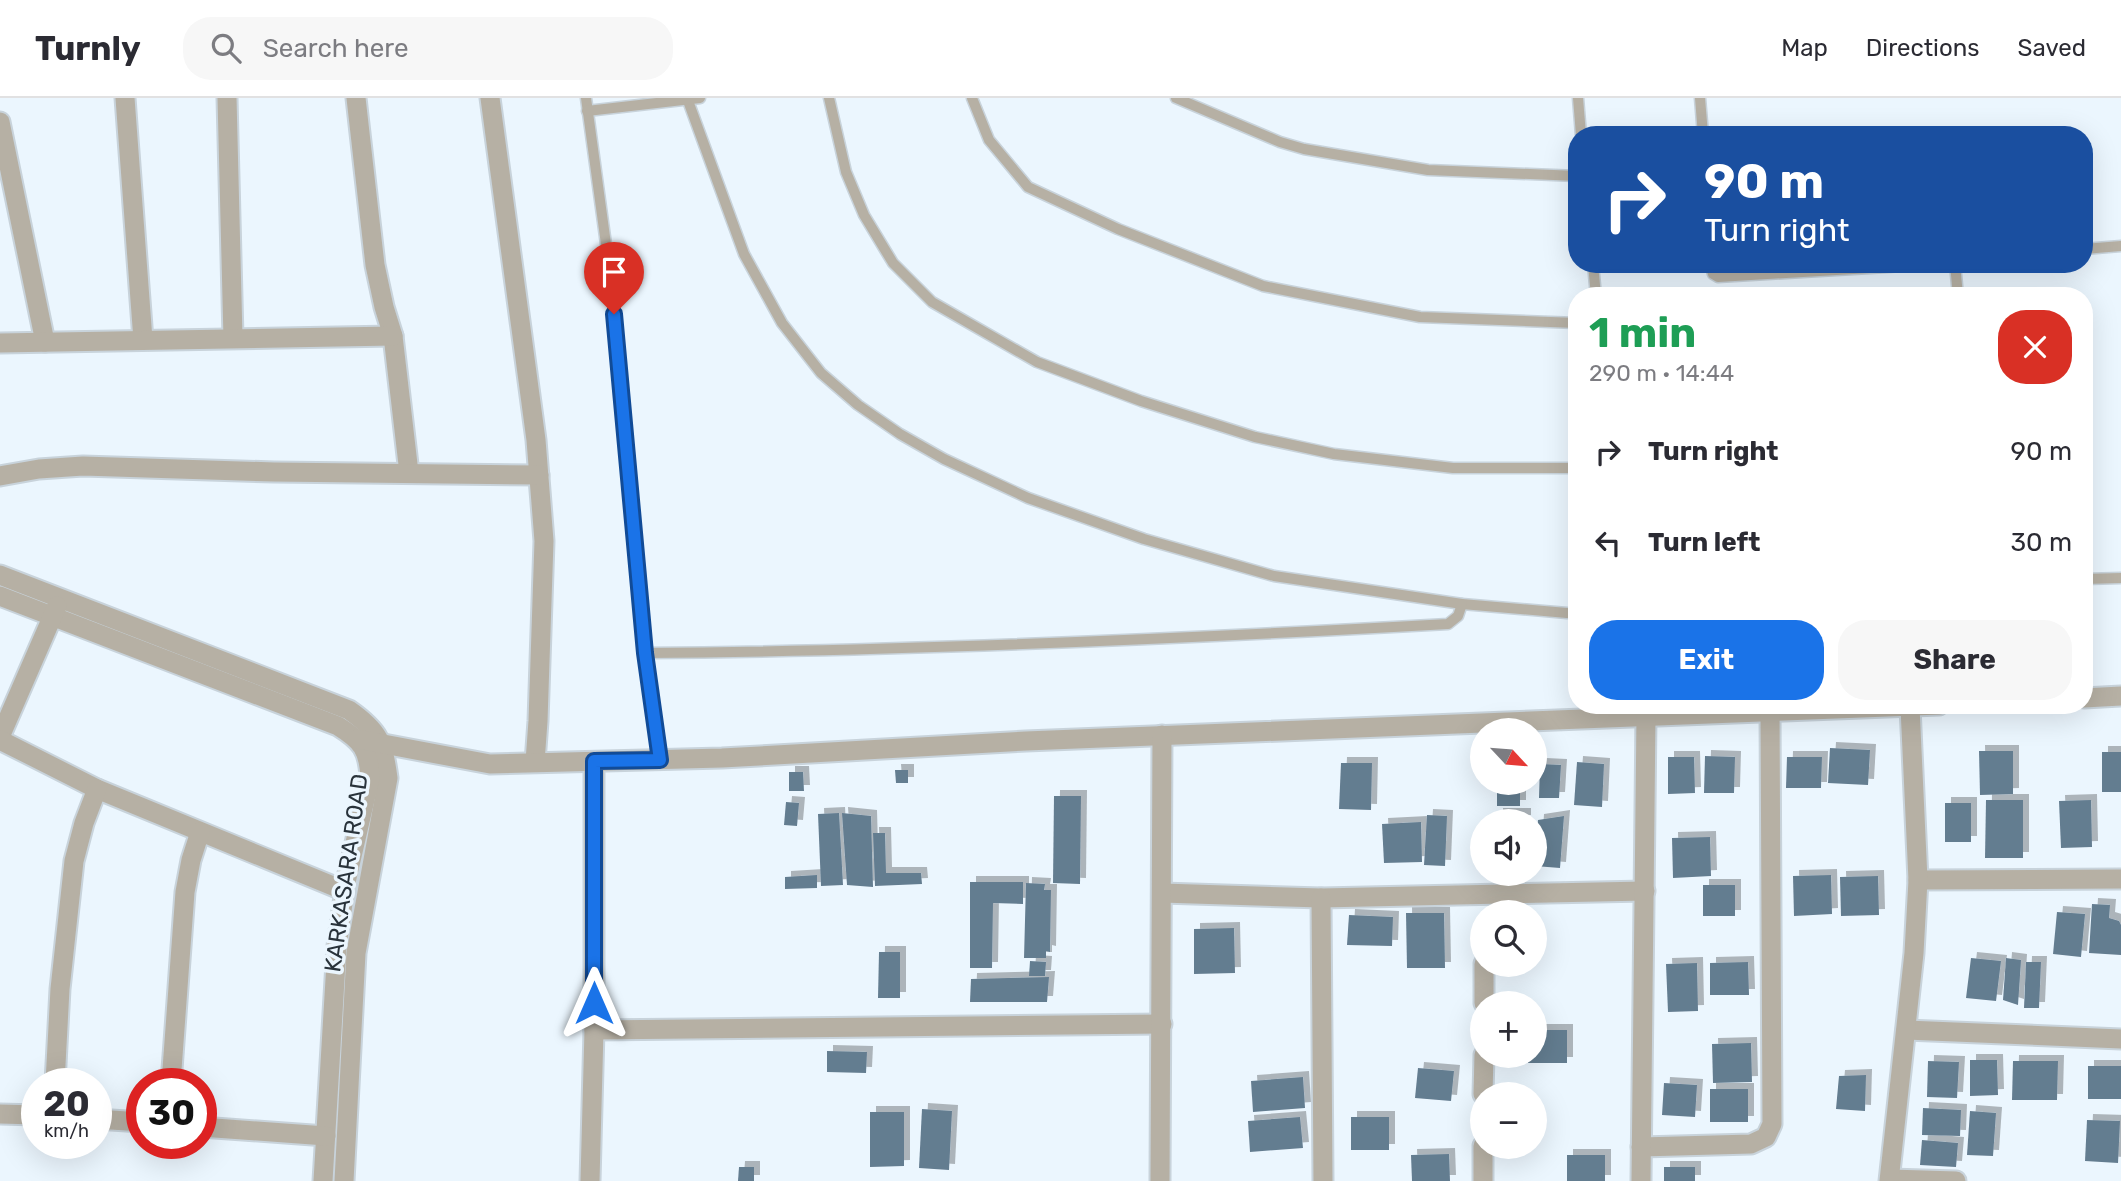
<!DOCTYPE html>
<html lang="en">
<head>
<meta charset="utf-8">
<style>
  :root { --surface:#fff; --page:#f7f7f7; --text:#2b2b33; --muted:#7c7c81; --line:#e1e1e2; --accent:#1a73e8 }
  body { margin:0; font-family:Rubik,sans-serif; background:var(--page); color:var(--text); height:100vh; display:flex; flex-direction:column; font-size:26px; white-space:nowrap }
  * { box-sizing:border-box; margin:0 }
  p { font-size:23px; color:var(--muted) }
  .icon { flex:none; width:38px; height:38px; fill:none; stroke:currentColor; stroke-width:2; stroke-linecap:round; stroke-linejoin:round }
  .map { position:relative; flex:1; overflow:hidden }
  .details { position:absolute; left:1568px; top:189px; width:525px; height:427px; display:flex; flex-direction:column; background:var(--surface); border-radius:28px; box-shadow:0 7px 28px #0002 }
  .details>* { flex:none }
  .banner { position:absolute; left:1568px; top:28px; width:525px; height:147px; border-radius:28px; box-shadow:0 7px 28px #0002; background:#1a4fa0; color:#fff; overflow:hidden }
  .needle { width:46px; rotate:116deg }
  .tools { position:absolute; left:1470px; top:620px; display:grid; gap:14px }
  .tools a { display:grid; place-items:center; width:77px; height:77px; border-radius:50%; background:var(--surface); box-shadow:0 7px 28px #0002; font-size:35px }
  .speed { position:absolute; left:21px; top:970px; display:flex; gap:14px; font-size:35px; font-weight:700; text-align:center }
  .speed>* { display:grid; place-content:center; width:91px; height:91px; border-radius:50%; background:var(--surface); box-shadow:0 7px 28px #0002; line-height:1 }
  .speed small { font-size:18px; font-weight:400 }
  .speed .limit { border:10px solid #d22; background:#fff; color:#111 }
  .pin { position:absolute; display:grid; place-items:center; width:60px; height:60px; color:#fff; margin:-72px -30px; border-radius:50% 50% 50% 0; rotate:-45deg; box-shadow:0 0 7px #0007 }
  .pin .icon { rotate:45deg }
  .me { position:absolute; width:77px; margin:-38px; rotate:0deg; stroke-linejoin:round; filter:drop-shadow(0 0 5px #0008) }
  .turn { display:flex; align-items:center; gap:24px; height:147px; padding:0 21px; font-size:32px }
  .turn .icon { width:91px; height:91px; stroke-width:2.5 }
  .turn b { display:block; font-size:49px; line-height:60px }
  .round { display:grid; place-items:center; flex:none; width:74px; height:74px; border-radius:28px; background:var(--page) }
  .overview { display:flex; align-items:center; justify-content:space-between; height:119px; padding:0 21px }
  h1 { font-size:42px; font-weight:700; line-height:52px; color:#1e9e55 }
  .primary-button { display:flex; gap:14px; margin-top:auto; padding:14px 21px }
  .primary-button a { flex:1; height:80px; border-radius:28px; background:var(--accent); color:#fff; font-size:28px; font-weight:700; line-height:80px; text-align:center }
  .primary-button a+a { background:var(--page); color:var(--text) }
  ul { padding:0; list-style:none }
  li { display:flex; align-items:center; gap:21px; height:91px; padding:0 21px }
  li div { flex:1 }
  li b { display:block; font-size:26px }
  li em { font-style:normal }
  header { display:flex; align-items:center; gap:42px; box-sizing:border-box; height:98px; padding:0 35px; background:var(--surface); border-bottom:2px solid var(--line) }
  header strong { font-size:33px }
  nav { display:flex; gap:38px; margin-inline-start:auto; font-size:24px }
  .search { width:490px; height:63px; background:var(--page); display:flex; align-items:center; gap:18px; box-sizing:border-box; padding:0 24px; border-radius:28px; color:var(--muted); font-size:26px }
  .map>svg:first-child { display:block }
  .building { fill:#647d90; filter:url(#shadow) }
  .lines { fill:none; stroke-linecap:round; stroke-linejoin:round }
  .lane-casing { stroke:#c8d3db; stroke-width:13 }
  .street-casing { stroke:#c8d3db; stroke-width:23 }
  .lane { stroke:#b6b0a4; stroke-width:10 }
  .street { stroke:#b6b0a4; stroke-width:19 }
  .route-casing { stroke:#114b97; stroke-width:18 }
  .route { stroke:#1a73e8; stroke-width:12 }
  .labels { text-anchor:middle; stroke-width:7; stroke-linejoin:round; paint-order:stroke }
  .street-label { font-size:23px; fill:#29333b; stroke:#ebf6fe }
</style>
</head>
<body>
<header>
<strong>Turnly</strong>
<div class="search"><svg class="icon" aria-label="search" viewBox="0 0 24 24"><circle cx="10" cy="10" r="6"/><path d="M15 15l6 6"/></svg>Search here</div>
<nav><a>Map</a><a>Directions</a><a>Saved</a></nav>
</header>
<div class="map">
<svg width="2121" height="1083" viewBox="0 0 2121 1083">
  <defs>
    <filter id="shadow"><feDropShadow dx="6" dy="-6" stdDeviation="0" flood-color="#0004"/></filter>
  </defs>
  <rect width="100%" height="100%" fill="#ebf6fe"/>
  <g class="building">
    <polygon points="1830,650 1870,652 1868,687 1828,685"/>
    <polygon points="1979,653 2013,653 2013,696 1980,697"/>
    <rect x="2102" y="654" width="19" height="40"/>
    <polygon points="1705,658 1735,659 1734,695 1704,695"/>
    <polygon points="1668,659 1694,659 1695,695 1668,696"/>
    <polygon points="1787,659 1822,659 1821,690 1786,690"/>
    <polygon points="1577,664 1604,666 1602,709 1574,707"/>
    <polygon points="1341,665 1372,665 1371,712 1339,711"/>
    <polygon points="1540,666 1561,667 1559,700 1539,700"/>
    <polygon points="895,672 908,672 908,685 896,685"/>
    <polygon points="789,674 803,674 804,693 789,693"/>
    <rect x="1497" y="684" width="23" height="24"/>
    <polygon points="1054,698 1081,698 1080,786 1053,785"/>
    <polygon points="1986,702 2023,702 2023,760 1985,760"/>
    <polygon points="2091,702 2092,749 2061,750 2059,703"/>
    <polygon points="786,704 799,705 797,728 784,727"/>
    <rect x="1945" y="705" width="26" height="39"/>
    <polygon points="839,715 843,787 821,788 818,716"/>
    <polygon points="842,715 871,718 873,789 847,787"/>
    <rect x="1497" y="716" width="28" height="7"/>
    <polygon points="1427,717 1447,718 1445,768 1424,767"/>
    <polygon points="1564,718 1560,770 1535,768 1538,722"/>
    <polygon points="1421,724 1422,764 1384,765 1382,726"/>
    <polygon points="873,735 885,735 886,775 921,775 922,786 875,788"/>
    <polygon points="1710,739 1711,778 1673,780 1672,740"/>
    <polygon points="817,777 817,790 785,791 785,779"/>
    <polygon points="1831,777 1832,816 1794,818 1793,778"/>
    <polygon points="1878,778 1879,817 1841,818 1840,779"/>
    <polygon points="970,784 1023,784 1023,806 993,805 992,870 970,870"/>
    <polygon points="1026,785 1045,786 1044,792 1051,792 1050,854 1046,853 1046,860 1024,860"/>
    <rect x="1703" y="787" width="32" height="31"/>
    <polygon points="2092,806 2110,807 2109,820 2119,823 2121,827 2121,857 2089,855"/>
    <polygon points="2057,814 2085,816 2081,859 2053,856"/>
    <polygon points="1406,815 1444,815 1445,870 1407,870"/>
    <polygon points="1349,817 1393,819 1392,848 1347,847"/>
    <polygon points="1234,830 1235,875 1194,876 1194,831"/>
    <polygon points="879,854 900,854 900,900 878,900"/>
    <polygon points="1971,860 2001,863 1996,903 1966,900"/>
    <polygon points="2006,860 2021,862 2018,907 2003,902"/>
    <polygon points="1030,863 1046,864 1045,878 1029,878"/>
    <polygon points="1748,864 1749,897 1710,897 1710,865"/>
    <polygon points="2026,864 2041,864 2039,910 2024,910"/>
    <polygon points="1697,865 1698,913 1668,914 1666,866"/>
    <polygon points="1049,879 1047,904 970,904 971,881"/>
    <polygon points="1535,932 1567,932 1567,965 1528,965 1528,957 1535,957"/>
    <polygon points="1751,945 1752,984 1713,985 1712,946"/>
    <polygon points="827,953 867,954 866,975 827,974"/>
    <polygon points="1970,962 1997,962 1998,997 1970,998"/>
    <polygon points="1928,963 1959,964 1957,1000 1927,999"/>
    <polygon points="2013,963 2058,963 2057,1002 2012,1002"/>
    <rect x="2088" y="968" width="33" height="33"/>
    <polygon points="1418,970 1454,973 1451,1003 1415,1000"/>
    <polygon points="1866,977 1865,1013 1836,1011 1839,978"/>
    <polygon points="1303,979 1305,1010 1253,1014 1251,983"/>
    <polygon points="1664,985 1697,987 1695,1019 1662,1017"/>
    <rect x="1710" y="991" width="38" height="33"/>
    <polygon points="1923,1010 1961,1012 1960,1038 1922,1037"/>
    <polygon points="922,1011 952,1013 949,1072 919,1070"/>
    <polygon points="1970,1013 1996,1015 1993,1058 1967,1057"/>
    <polygon points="870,1014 904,1014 904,1068 870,1069"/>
    <polygon points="1300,1019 1303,1050 1250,1054 1248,1023"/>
    <rect x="1351" y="1019" width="38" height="33"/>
    <polygon points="2087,1022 2120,1023 2118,1065 2085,1063"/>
    <polygon points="1922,1042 1958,1045 1956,1069 1920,1067"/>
    <polygon points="1449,1056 1450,1083 1412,1083 1411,1057"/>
    <rect x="1567" y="1057" width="38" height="26"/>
    <polygon points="739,1069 754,1069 754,1083 738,1083"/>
    <rect x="1664" y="1069" width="31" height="14"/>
  </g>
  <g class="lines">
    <defs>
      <g id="lane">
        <polyline points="586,0 612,190 645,555 660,662"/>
        <polyline points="687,0 744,156 782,225 821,275 858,307 900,336 944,361 1028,400 1144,441 1274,478 1462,506 1567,515"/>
        <polyline points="829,0 846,74 864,117 893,165 932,204 1037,264 1141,303 1255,339 1334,356 1453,370 1577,370"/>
        <polyline points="972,0 989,42 1028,89 1118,131 1263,188 1420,219 1577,225"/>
        <polyline points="1176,0 1280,44 1304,51 1428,72 1577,78"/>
        <polyline points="1578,0 1581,37"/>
        <polyline points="1700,0 1703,37"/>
        <polyline points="587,13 700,0"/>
        <polyline points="2084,151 2121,148"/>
        <polyline points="1593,166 1596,198"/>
        <polyline points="1710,166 1713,176 1718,179 1937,166"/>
        <polyline points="1955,166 1958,198"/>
        <polyline points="2084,481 2121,480"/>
        <path d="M645,555C913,553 1180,541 1448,526L1458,518L1462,506"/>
      </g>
      <g id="street">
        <polyline points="125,0 143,242"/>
        <polyline points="227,0 233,240"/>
        <polyline points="356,0 375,167 384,209 393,238 409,375"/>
        <polyline points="490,0 536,342 544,443 538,623 535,664"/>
        <polyline points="0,24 45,244"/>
        <polyline points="0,245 393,238"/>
        <polyline points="0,378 39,371 83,368 274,374 539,377"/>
        <path d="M0,477L349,612C379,633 383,644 388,680L356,855L344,1083"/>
        <path d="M0,498L338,628C362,643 369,652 370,680L346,784L337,848L323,1083"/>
        <polyline points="2084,600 2121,598"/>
        <polyline points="0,639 57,508"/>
        <polyline points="357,641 490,666 722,660 1026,643 1939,607"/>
        <polyline points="0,642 97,691 345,793"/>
        <polyline points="1918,782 2121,781"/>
        <polyline points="1162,795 1321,800 1645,793"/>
        <polyline points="1321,800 1323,1083"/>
        <polyline points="1484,905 1484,866"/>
        <polyline points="594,932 1162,926"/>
        <polyline points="1906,932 2121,941"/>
        <polyline points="55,985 60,891 74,763 84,725 97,691"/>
        <polyline points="171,985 185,794 191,762 200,734"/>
        <polyline points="1483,996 1484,957"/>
        <polyline points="0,1016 37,1017"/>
        <polyline points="96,1021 142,1024"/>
        <polyline points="201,1029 326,1038"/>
        <polyline points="1641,1049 1751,1046 1766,1039 1772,1026 1770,613"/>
        <polyline points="1890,1081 1956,1083"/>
        <polyline points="590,1083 594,932 594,664"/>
        <polyline points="1160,1083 1162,637"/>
        <polyline points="1483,1083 1483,1048"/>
        <polyline points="1641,1083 1646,617"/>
        <polyline points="1889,1083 1914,855 1918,782 1910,609"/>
      </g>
    </defs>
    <use href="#lane" class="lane-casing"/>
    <use href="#street" class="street-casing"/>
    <use href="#lane" class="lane"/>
    <use href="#street" class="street"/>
  </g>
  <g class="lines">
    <defs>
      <polyline id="route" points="594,905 594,663 660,662 645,555 614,216"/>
    </defs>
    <use href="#route" class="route-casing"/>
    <use href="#route" class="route"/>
  </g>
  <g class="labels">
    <g class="street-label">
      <text transform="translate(346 775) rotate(-82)" y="8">KARKASARA ROAD</text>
    </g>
  </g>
</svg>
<div class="tools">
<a><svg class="needle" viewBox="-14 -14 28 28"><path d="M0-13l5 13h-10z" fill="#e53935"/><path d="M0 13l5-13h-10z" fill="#7c7c81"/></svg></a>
<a><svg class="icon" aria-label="sound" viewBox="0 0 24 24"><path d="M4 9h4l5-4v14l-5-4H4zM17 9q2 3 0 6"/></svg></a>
<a><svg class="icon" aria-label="search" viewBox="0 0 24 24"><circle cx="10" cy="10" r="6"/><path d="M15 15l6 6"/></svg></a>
<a>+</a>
<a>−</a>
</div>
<div class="speed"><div>20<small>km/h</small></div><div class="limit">30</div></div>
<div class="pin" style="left:614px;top:216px;background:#d93025"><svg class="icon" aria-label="arrive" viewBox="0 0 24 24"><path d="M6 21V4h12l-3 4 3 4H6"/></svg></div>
<svg class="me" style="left:594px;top:905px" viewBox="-20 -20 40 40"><path d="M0-17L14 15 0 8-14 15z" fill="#1a73e8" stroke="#fff" stroke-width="4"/></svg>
<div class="banner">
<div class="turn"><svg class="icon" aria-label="right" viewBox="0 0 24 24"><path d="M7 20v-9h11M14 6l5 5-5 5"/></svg><div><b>90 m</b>Turn right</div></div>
</div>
<section class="details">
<div class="overview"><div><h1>1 min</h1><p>290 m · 14:44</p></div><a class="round" style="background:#d93025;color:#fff"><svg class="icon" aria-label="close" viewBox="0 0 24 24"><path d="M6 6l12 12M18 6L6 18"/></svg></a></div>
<ul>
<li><svg class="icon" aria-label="right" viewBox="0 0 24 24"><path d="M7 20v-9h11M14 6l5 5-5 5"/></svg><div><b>Turn right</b></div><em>90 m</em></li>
<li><svg class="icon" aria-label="left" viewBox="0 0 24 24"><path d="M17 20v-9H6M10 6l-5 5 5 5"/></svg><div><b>Turn left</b></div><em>30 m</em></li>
</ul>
<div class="primary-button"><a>Exit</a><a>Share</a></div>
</section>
</div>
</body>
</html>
